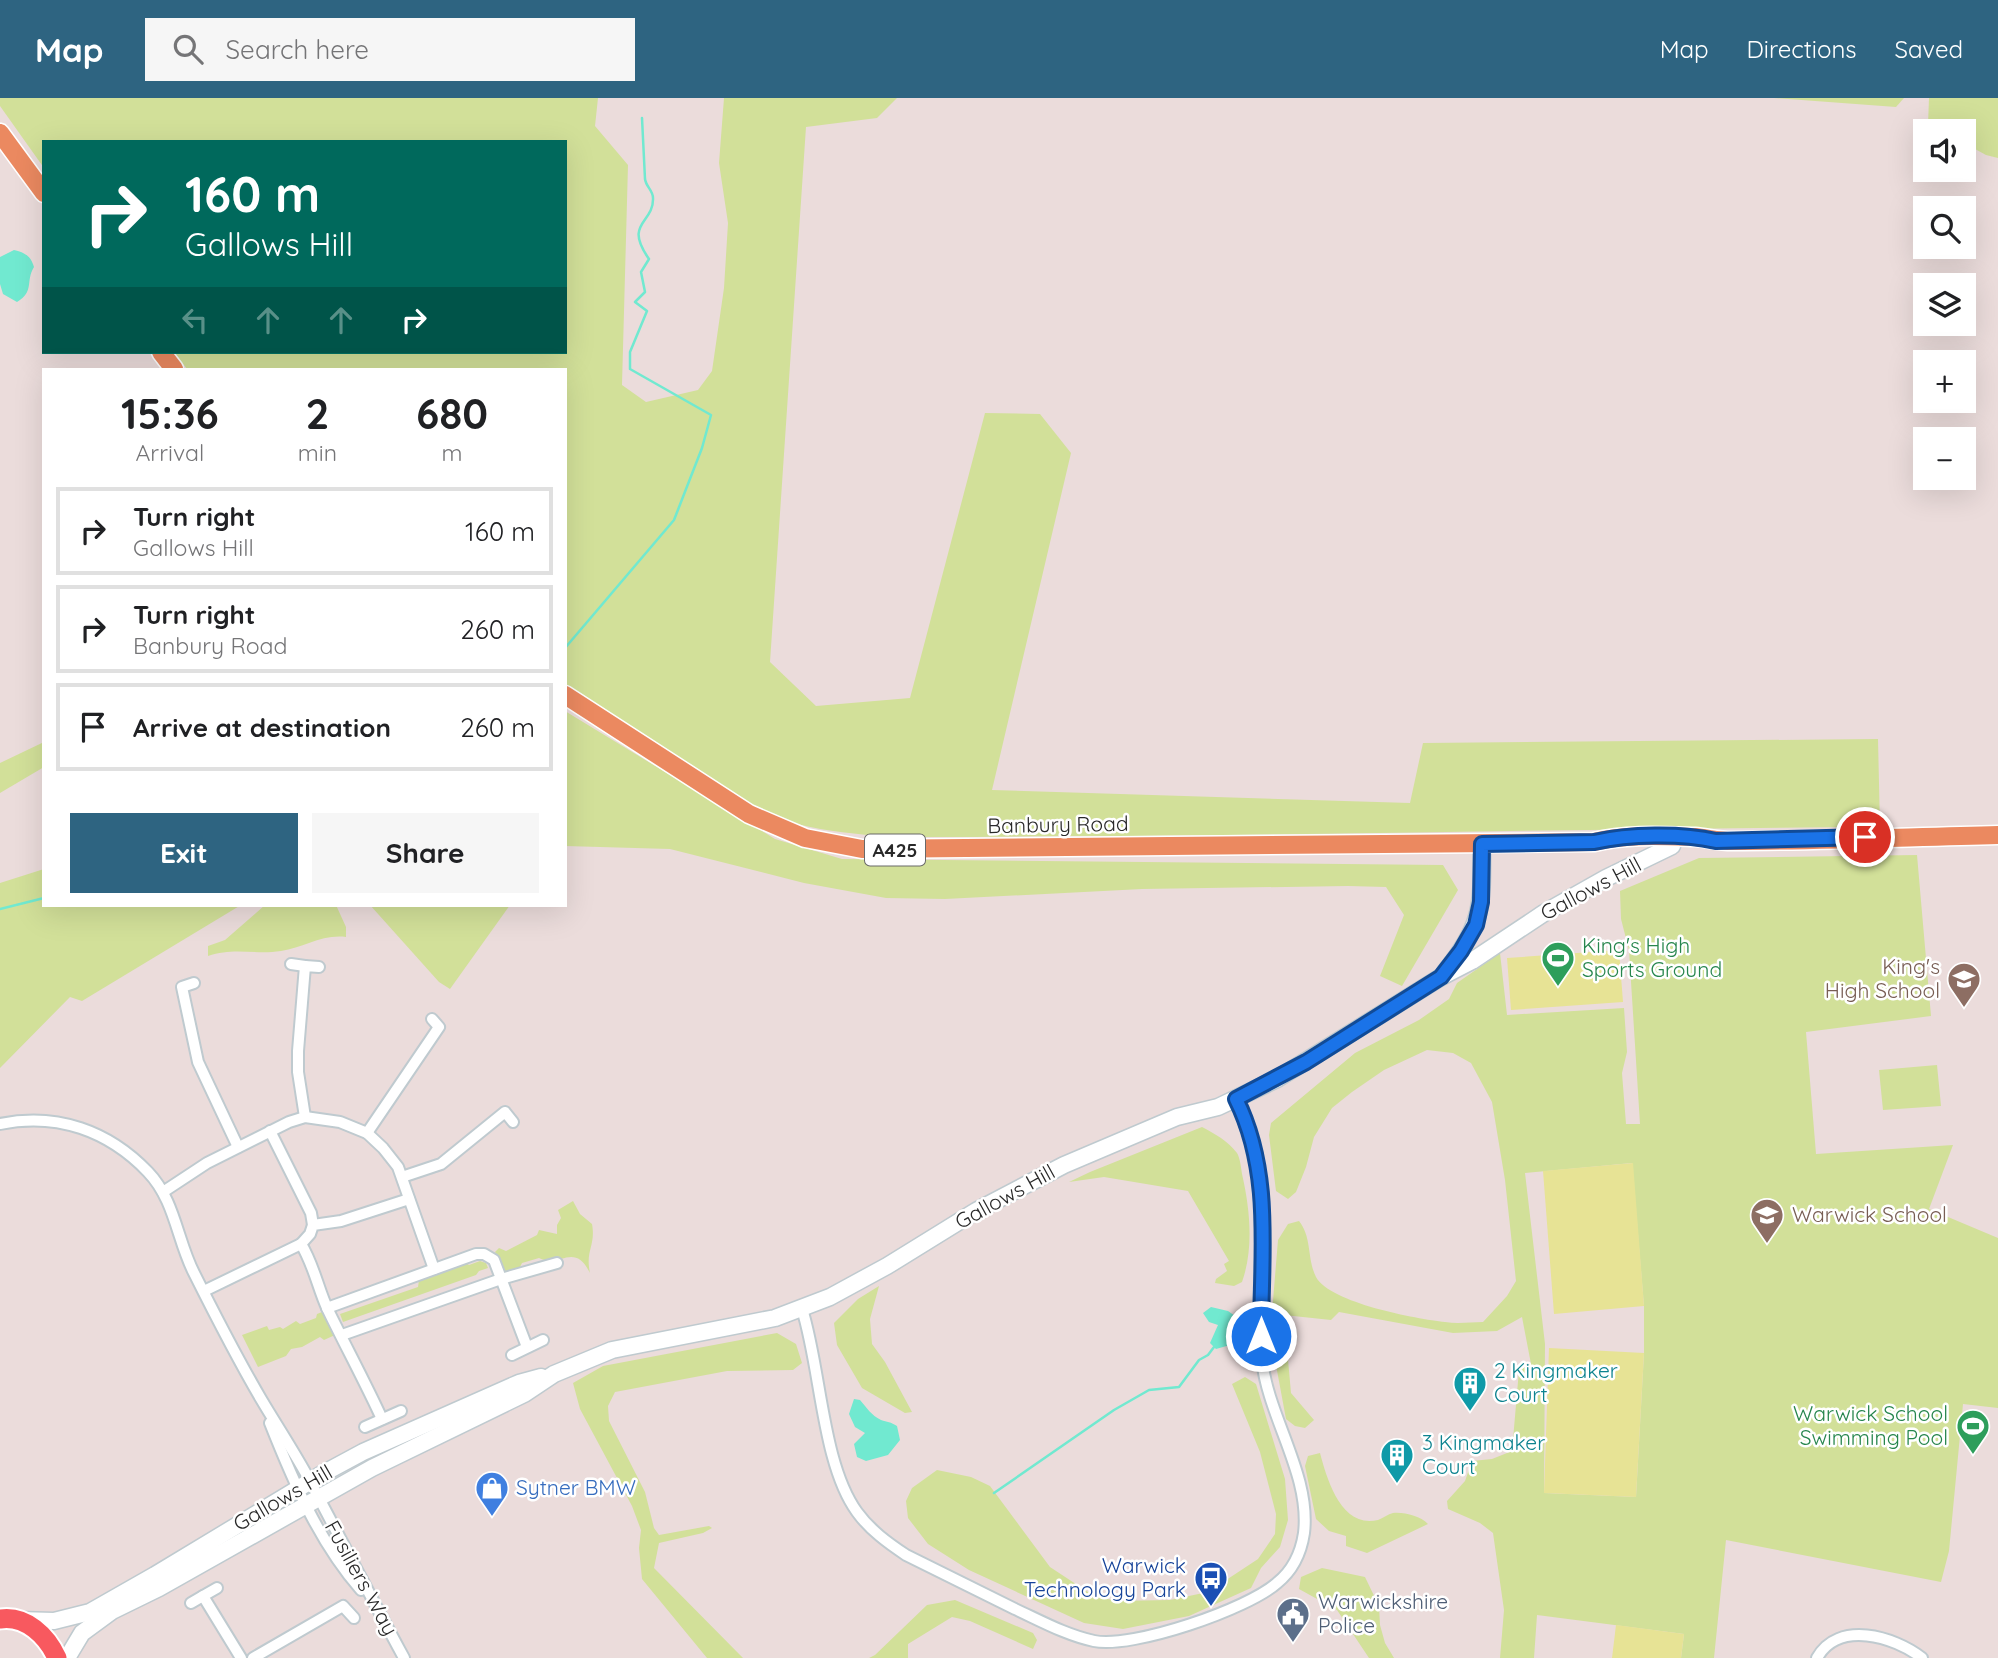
<!DOCTYPE html>
<html lang="en">
<head>
<meta charset="utf-8">
<style>
  :root { --surface:#fff; --page:#f6f6f6; --text:#202124; --muted:#757577; --line:#e0e0e0; --accent:#2e6481 }
  body { margin:0; font-family:Quicksand,sans-serif; background:var(--page); color:var(--text); height:100vh; display:flex; flex-direction:column; font-size:26px; white-space:nowrap }
  * { box-sizing:border-box; margin:0 }
  p { font-size:23px; color:var(--muted) }
  .icon { flex:none; width:38px; height:38px; fill:none; stroke:currentColor; stroke-width:2; stroke-linecap:round; stroke-linejoin:round }
  .map { position:relative; flex:1; overflow:hidden }
  .sheet { position:absolute; left:42px; top:270px; width:525px; height:539px; display:flex; flex-direction:column; background:var(--surface); border-radius:0px; box-shadow:0 7px 28px #0002 }
  .sheet>* { flex:none }
  .hud { position:absolute; left:42px; top:42px; width:525px; height:214px; border-radius:0px; box-shadow:0 7px 28px #0002; background:#00695c; color:#fff; overflow:hidden }
  .controls { position:absolute; left:1913px; top:21px; display:grid; gap:14px }
  .controls a { display:grid; place-items:center; width:63px; height:63px; border-radius:0px; background:var(--surface); box-shadow:0 7px 28px #0002; font-size:35px }
  .pin { position:absolute; display:grid; place-items:center; width:60px; height:60px; color:#fff; margin:-30px; border:4px solid #fff; border-radius:50%; box-shadow:0 2px 7px #0007 }
  .me { position:absolute; width:77px; margin:-38px; rotate:0deg; stroke-linejoin:round; filter:drop-shadow(0 0 5px #0008) }
  .turn { display:flex; align-items:center; gap:24px; height:147px; padding:0 28px; font-size:32px }
  .turn .icon { width:91px; height:91px; stroke-width:2.5 }
  .turn b { display:block; font-size:49px; line-height:60px }
  .lanes { display:flex; align-items:center; height:66px; padding:0 28px; background:#0003; justify-content:center; gap:35px; direction:ltr }
  .lanes .off { opacity:.35 }
  .eta { display:flex; justify-content:space-evenly; align-items:center; height:119px; text-align:center }
  .eta b { font-size:42px; font-weight:700; line-height:49px }
  .primary-button { display:flex; gap:14px; margin-top:auto; padding:14px 28px }
  .primary-button a { flex:1; height:80px; border-radius:0px; background:var(--accent); color:#fff; font-size:28px; font-weight:700; line-height:80px; text-align:center }
  .primary-button a+a { background:var(--page); color:var(--text) }
  ul { padding:0; list-style:none }
  li { display:flex; align-items:center; gap:21px; height:88px; margin:0 14px 10px; padding:0 14px; border:4px solid var(--line); border-radius:0px }
  li div { flex:1 }
  li b { display:block; font-size:26px }
  li em { font-style:normal }
  header { display:flex; align-items:center; gap:42px; box-sizing:border-box; height:98px; padding:0 35px; background:var(--accent); color:#fff }
  header strong { font-size:33px }
  nav { display:flex; gap:38px; margin-inline-start:auto; font-size:24px }
  .search { width:490px; height:63px; background:var(--page); display:flex; align-items:center; gap:18px; box-sizing:border-box; padding:0 24px; border-radius:0px; color:var(--muted); font-size:26px }
  .map>svg:first-child { display:block }
  .green { fill:#d2e099; fill-rule:evenodd }
  .pitch { fill:#e7e395 }
  .water { fill:#71e9d0 }
  .lines { fill:none; stroke-linecap:round; stroke-linejoin:round }
  .stream { stroke:#71e9d0; stroke-width:2.5 }
  .street-casing { stroke:#bfcacf; stroke-width:14 }
  .secondary-casing { stroke:#bfcacf; stroke-width:19 }
  .primary-casing { stroke:#fff; stroke-width:21 }
  .highway-casing { stroke:#fff; stroke-width:23 }
  .street { stroke:#fff; stroke-width:10 }
  .secondary { stroke:#fff; stroke-width:16 }
  .primary { stroke:#eb8960; stroke-width:18 }
  .highway { stroke:#f8595f; stroke-width:19 }
  .route-casing { stroke:#114b97; stroke-width:18 }
  .route { stroke:#1a73e8; stroke-width:12 }
  .labels { text-anchor:middle; stroke-width:5; stroke-linejoin:round; paint-order:stroke }
  .shield { fill:#fff; stroke:#696969; stroke-width:2 }
  .shield-label { font-size:19px; font-weight:bold; fill:#292929 }
  .street-label { font-size:21px; fill:#292929; stroke:#fff }
  .leisure-label { font-size:21px; fill:#27864d; stroke:#fff; text-anchor:start }
  .education-label { font-size:21px; fill:#785e54; stroke:#fff; text-anchor:end }
  .culture-label { font-size:21px; fill:#0d838f; stroke:#fff; text-anchor:start }
  .shop-label { font-size:21px; fill:#366cbe; stroke:#fff; text-anchor:start }
  .transit-label { font-size:21px; fill:#164399; stroke:#fff; text-anchor:end }
  .service-label { font-size:21px; fill:#4e5e75; stroke:#fff; text-anchor:start }
</style>
</head>
<body>
<header>
<strong>Map</strong>
<div class="search"><svg class="icon" aria-label="search" viewBox="0 0 24 24"><circle cx="10" cy="10" r="6"/><path d="M15 15l6 6"/></svg>Search here</div>
<nav><a>Map</a><a>Directions</a><a>Saved</a></nav>
</header>
<div class="map">
<svg width="1998" height="1560" viewBox="0 0 1998 1560">
  <rect width="100%" height="100%" fill="#ebdcdb"/>
  <g class="green">
    <path d="M0,0H598L595,28L628,67L622,287L646,304L698,292L712,273L724,190L728,125L719,65L724,0H897L877,20L806,29L770,564L816,608L910,600L985,315L1040,316L1071,355L992,692L1410,705L1423,645L1878,641L1880,729C1630,730 1381,736 1132,738C1080,738 1027,738 975,739C900,739 835,741 764,716L565,587V271H187L174,254H565V44H44V70L0,8Z"/>
    <polygon points="1774,0 1904,0 1896,9"/>
    <polygon points="1929,0 1998,0 1998,60 1986,57 1964,45 1964,33 1941,33 1928,27"/>
    <polygon points="565,613 775,741 842,761 1443,767 1458,792 1402,888 1380,878 1404,817 1386,789 1348,788 1142,791 945,801 886,800 804,785 670,751 565,748"/>
    <polygon points="44,644 44,669 0,695 0,665"/>
    <path d="M1917,757L1931,918L1806,934L1816,1056L1953,1047L1929,1111L1998,1140V1310L1963,1306L1949,1453L1941,1484L1726,1442L1714,1560H1681L1684,1536L1537,1517L1534,1560H1500L1504,1512L1493,1435L1480,1425L1448,1411L1447,1403L1465,1383L1472,1363L1492,1361L1512,1353L1519,1272L1531,1266L1522,1219L1497,1233L1453,1235L1339,1214L1331,1222L1284,1217L1291,1295L1314,1322L1305,1330L1295,1328L1286,1321L1276,1267L1272,1215L1278,1142L1288,1126L1299,1123C1312,1139 1307,1161 1316,1179C1330,1205 1417,1221 1445,1224C1458,1226 1471,1224 1483,1224L1507,1198L1516,1183L1505,1082L1492,1004L1471,965L1453,955L1427,952L1384,972L1352,994L1332,1010L1314,1039L1306,1069L1296,1094L1288,1101L1276,1093L1269,1037L1271,1025L1355,955L1419,922L1449,901L1457,885L1500,855L1507,917L1624,910L1627,954L1622,975L1626,1026H1640L1629,852L1621,821L1620,793L1699,760ZM1632,1065L1644,1208V1255L1636,1399L1544,1395L1545,1246L1525,1075Z"/>
    <polygon points="44,771 44,807 241,807 82,903 70,899 0,970 0,785"/>
    <path d="M265,807H336L346,829V839C322,836 303,850 281,853C255,857 234,849 208,858V848L225,842Z"/>
    <polygon points="370,807 510,807 450,891 439,884"/>
    <polygon points="1937,967 1941,1008 1883,1012 1879,972"/>
    <path d="M1202,1029C1215,1036 1227,1042 1237,1055C1240,1060 1241,1069 1242,1076C1250,1111 1254,1150 1242,1184L1234,1188L1215,1185L1216,1181L1227,1173L1224,1166L1229,1163L1188,1093L1104,1079L1069,1084L1090,1074Z"/>
    <path d="M573,1103L580,1116L592,1126C596,1148 585,1152 590,1175C574,1143 560,1171 539,1160L522,1165L520,1169L506,1174L495,1154L499,1150L506,1153L537,1137L539,1132L557,1136V1127L561,1120L558,1112Z"/>
    <polygon points="480,1163 486,1165 488,1170 479,1173 476,1177 343,1224 340,1216 418,1189 419,1182 466,1165 469,1167"/>
    <polygon points="879,1188 870,1221 872,1246 885,1264 912,1314 905,1315 862,1290 837,1247 834,1225 858,1201"/>
    <polygon points="322,1214 335,1237 324,1242 320,1239 302,1249 291,1251 286,1258 258,1269 242,1237 267,1228 269,1232 280,1229 283,1231 296,1223 300,1226 316,1220 317,1216"/>
    <polygon points="777,1235 796,1246 802,1265 793,1272 727,1273 615,1294 608,1308 609,1323 645,1394 654,1430 659,1437 709,1428 712,1430 703,1435 659,1445 654,1470 743,1560 707,1560 642,1481 639,1450 641,1432 632,1408 580,1311 573,1285 603,1268"/>
    <polygon points="1245,1279 1256,1286 1285,1381 1288,1422 1280,1449 1261,1470 1251,1490 1189,1518 1123,1531 1084,1525 969,1472 928,1446 908,1420 906,1403 912,1390 937,1372 971,1379 990,1388 1050,1469 1094,1498 1117,1503 1170,1502 1208,1494 1258,1461 1275,1436 1276,1416 1260,1354 1232,1286"/>
    <path d="M1320,1355C1327,1381 1341,1431 1378,1422C1383,1420 1388,1416 1393,1415C1405,1414 1420,1418 1428,1426L1367,1455L1346,1448V1438L1329,1433L1316,1421L1305,1368L1308,1358Z"/>
    <polygon points="1322,1470 1365,1479 1379,1508 1380,1527 1385,1545 1394,1560 1369,1560 1337,1512 1299,1491 1301,1479"/>
    <polygon points="955,1502 1033,1535 1037,1542 1033,1551 970,1523 952,1519 908,1546 908,1560 869,1560 875,1557 927,1507"/>
  </g>
  <g class="pitch">
    <polygon points="1619,852 1623,904 1511,912 1507,860"/>
    <polygon points="1633,1065 1644,1208 1554,1216 1543,1073"/>
    <polygon points="1549,1250 1644,1255 1636,1399 1544,1395"/>
    <polygon points="1616,1527 1684,1536 1681,1560 1612,1560"/>
  </g>
  <g class="water">
    <path d="M14,152C24,154 31,158 34,169C25,184 35,193 17,204L3,196L0,186V159Z"/>
    <polygon points="1211,1209 1228,1213 1238,1220 1239,1237 1230,1247 1216,1251 1210,1245 1218,1227 1209,1224 1203,1215"/>
    <path d="M854,1301L860,1302C867,1310 871,1317 881,1322C887,1324 891,1324 897,1328L900,1342L888,1357L866,1363L857,1359L854,1346L865,1335L855,1329L849,1316Z"/>
  </g>
  <g class="lines">
    <g class="stream">
      <path d="M565,550L674,422L702,350L711,317L630,271V254L647,213L635,204L645,194L641,174L649,161C623,124 654,126 653,100C653,92 646,89 645,81L642,20"/>
      <polyline points="0,811 44,800"/>
      <polyline points="994,1395 1114,1312 1149,1292 1179,1289 1199,1262 1208,1257 1214,1249"/>
    </g>
    <defs>
      <g id="street">
        <polyline points="291,866 305,868"/>
        <polyline points="194,885 182,889 198,964 238,1049"/>
        <polyline points="305,1019 298,974 298,953 305,868 319,869"/>
        <path d="M0,1026C57,1014 109,1033 148,1074C175,1102 177,1142 194,1175C215,1217 237,1260 261,1301C277,1328 295,1355 310,1383C341,1442 372,1501 404,1560"/>
        <polyline points="270,1033 311,1115 313,1127"/>
        <polyline points="367,1035 439,929 432,921"/>
        <polyline points="402,1079 441,1066 505,1014 513,1024"/>
        <polyline points="163,1094 207,1065 289,1024 305,1019 340,1024 367,1035 383,1050 398,1069 434,1171"/>
        <path d="M301,1146C314,1167 318,1191 328,1212C346,1249 365,1284 382,1321"/>
        <polyline points="204,1193 301,1146 310,1136 313,1127 341,1123 409,1101"/>
        <polyline points="327,1210 476,1156 484,1156 494,1162 527,1249"/>
        <path d="M802,1211C821,1271 822,1366 857,1414C870,1432 888,1445 906,1457C942,1475 979,1493 1015,1511C1041,1523 1066,1537 1094,1543C1132,1551 1248,1511 1277,1485C1292,1473 1301,1455 1304,1435C1311,1377 1268,1319 1262,1262C1252,1172 1279,1086 1236,1001"/>
        <polyline points="342,1237 501,1181 557,1165"/>
        <polyline points="512,1257 543,1242"/>
        <path d="M270,1325C293,1383 319,1444 361,1492"/>
        <polyline points="365,1329 401,1313"/>
        <polyline points="203,1498 217,1490"/>
        <polyline points="191,1505 203,1498 241,1560"/>
        <polyline points="253,1560 343,1508 354,1520"/>
        <path d="M1817,1560C1838,1522 1894,1538 1922,1560"/>
      </g>
      <g id="secondary">
        <path d="M1445,874C1484,826 1482,806 1482,746"/>
        <polyline points="18,1522 54,1523 90,1514 155,1477 324,1375 363,1354 519,1285 541,1279"/>
        <polyline points="67,1560 82,1535 112,1513 159,1490 372,1370 524,1296 554,1276 612,1252 775,1220 830,1199 887,1168 976,1113 1064,1067 1177,1019 1218,1009 1277,981 1441,879 1472,863 1544,815 1606,780 1672,748"/>
      </g>
      <g id="primary">
        <polyline points="0,35 44,95"/>
        <polyline points="161,254 174,271"/>
        <path d="M565,597L749,716L805,740L862,751L1594,744C1626,736 1662,738 1695,739C1707,740 1719,743 1732,743C1820,743 1909,739 1998,737"/>
      </g>
      <path id="highway" d="M0,1521C26,1517 47,1538 57,1560"/>
    </defs>
    <use href="#street" class="street-casing"/>
    <use href="#secondary" class="secondary-casing"/>
    <use href="#primary" class="primary-casing"/>
    <use href="#highway" class="highway-casing"/>
    <use href="#street" class="street"/>
    <use href="#secondary" class="secondary"/>
    <use href="#primary" class="primary"/>
    <use href="#highway" class="highway"/>
  </g>
  <g class="lines">
    <defs>
      <path id="route" d="M1261,1238C1261,1159 1273,1075 1236,1001L1306,964L1441,879L1461,853L1476,827L1481,804L1482,746L1594,744C1629,736 1681,735 1716,743L1865,739"/>
    </defs>
    <use href="#route" class="route-casing"/>
    <use href="#route" class="route"/>
  </g>
  <defs>
    <symbol id="stadium-pin" viewBox="-11 -11 22 30"><path d="M0 17L-7.5 6A9.5 9.5 0 1 1 7.5 6Z" fill="#2e9e5b" stroke="#fff"/><path d="M0-5a6.5 5 0 1 0 0 10a6.5 5 0 1 0 0-10ZM-3.5-1.8h7v3.6h-7Z" fill="#fff"/></symbol>
    <symbol id="school-pin" viewBox="-11 -11 22 30"><path d="M0 17L-7.5 6A9.5 9.5 0 1 1 7.5 6Z" fill="#8d6e63" stroke="#fff"/><path d="M0-5L7-2L0 1L-7-2ZM-4 1L0 2.5L4 1V4Q0 6-4 4Z" fill="#fff"/></symbol>
    <symbol id="building-pin" viewBox="-11 -11 22 30"><path d="M0 17L-7.5 6A9.5 9.5 0 1 1 7.5 6Z" fill="#0f9aa8" stroke="#fff"/><path d="M-4-6H4V6H1V3H-1V6H-4ZM-2.5-4.3h1.7v1.8h-1.7ZM.8-4.3h1.7v1.8H.8ZM-2.5-1h1.7V.8h-1.7ZM.8-1h1.7V.8H.8Z" fill="#fff"/></symbol>
    <symbol id="shop-pin" viewBox="-11 -11 22 30"><path d="M0 17L-7.5 6A9.5 9.5 0 1 1 7.5 6Z" fill="#3f7fe0" stroke="#fff"/><path d="M-5-2.5h2.3a2.7 3.5 0 0 1 5.4 0H5L5.5 6h-11ZM-1.5-2.5h3a1.5 2.3 0 0 0-3 0Z" fill="#fff"/></symbol>
    <symbol id="bus-pin" viewBox="-11 -11 22 30"><path d="M0 17L-7.5 6A9.5 9.5 0 1 1 7.5 6Z" fill="#1a4fb4" stroke="#fff"/><path d="M-5-6H5V4H4V6H2V4H-2V6H-4V4H-5ZM-3.5-4V0h7V-4ZM-3.5 1.2v1.5H-2V1.2ZM2 1.2v1.5H3.5V1.2Z" fill="#fff"/></symbol>
    <symbol id="civic-pin" viewBox="-11 -11 22 30"><path d="M0 17L-7.5 6A9.5 9.5 0 1 1 7.5 6Z" fill="#5c6f8a" stroke="#fff"/><path d="M-.6-6.5H3V-4.5H.6V-3L4-1V1h2V6H-6V1h2V-1L-.6-3ZM-1.2 2.5V6h2.4V2.5Z" fill="#fff"/></symbol>
  </defs>
  <g fill-rule="evenodd">
    <use href="#stadium-pin" x="1539" y="841" width="38" height="52"/>
    <use href="#school-pin" x="1945" y="862" width="38" height="52"/>
    <use href="#school-pin" x="1748" y="1098" width="38" height="52"/>
    <use href="#building-pin" x="1451" y="1266" width="38" height="52"/>
    <use href="#stadium-pin" x="1954" y="1309" width="38" height="52"/>
    <use href="#building-pin" x="1378" y="1338" width="38" height="52"/>
    <use href="#shop-pin" x="473" y="1371" width="38" height="52"/>
    <use href="#bus-pin" x="1192" y="1461" width="38" height="52"/>
    <use href="#civic-pin" x="1274" y="1497" width="38" height="52"/>
  </g>
  <g class="labels">
    <rect class="shield" x="865" y="736.5" width="60" height="31" rx="5"/>
    <g class="shield-label">
      <text x="895" y="759">A425</text>
    </g>
    <g class="street-label">
      <text transform="translate(1058 727) rotate(-1)" y="7">Banbury Road</text>
      <text transform="translate(1591 791) rotate(-28)" y="7">Gallows Hill</text>
      <text transform="translate(1005 1099) rotate(-29)" y="7">Gallows Hill</text>
      <text transform="translate(283 1400) rotate(-30)" y="7">Gallows Hill</text>
      <text transform="translate(361 1480) rotate(61)" y="7">Fusiliers Way</text>
    </g>
    <g class="leisure-label">
      <text x="1582" y="855">King's High<tspan x="1582" dy="24">Sports Ground</tspan></text>
      <text x="1948" y="1323" text-anchor="end">Warwick School<tspan x="1948" dy="24">Swimming Pool</tspan></text>
    </g>
    <g class="education-label">
      <text x="1940" y="876">King's<tspan x="1940" dy="24">High School</tspan></text>
      <text x="1792" y="1124" text-anchor="start">Warwick School</text>
    </g>
    <g class="culture-label">
      <text x="1494" y="1280">2 Kingmaker<tspan x="1494" dy="24">Court</tspan></text>
      <text x="1422" y="1352">3 Kingmaker<tspan x="1422" dy="24">Court</tspan></text>
    </g>
    <g class="shop-label">
      <text x="516" y="1397">Sytner BMW</text>
    </g>
    <g class="transit-label">
      <text x="1186" y="1475">Warwick<tspan x="1186" dy="24">Technology Park</tspan></text>
    </g>
    <g class="service-label">
      <text x="1318" y="1511">Warwickshire<tspan x="1318" dy="24">Police</tspan></text>
    </g>
  </g>
</svg>
<div class="controls">
<a><svg class="icon" aria-label="sound" viewBox="0 0 24 24"><path d="M4 9h4l5-4v14l-5-4H4zM17 9q2 3 0 6"/></svg></a>
<a><svg class="icon" aria-label="search" viewBox="0 0 24 24"><circle cx="10" cy="10" r="6"/><path d="M15 15l6 6"/></svg></a>
<a><svg class="icon" aria-label="layers" viewBox="0 0 24 24"><path d="M12 4l9 5-9 5-9-5zM3 14l9 5 9-5"/></svg></a>
<a>+</a>
<a>−</a>
</div>
<div class="pin" style="left:1865px;top:739px;background:#d93025"><svg class="icon" aria-label="arrive" viewBox="0 0 24 24"><path d="M6 21V4h12l-3 4 3 4H6"/></svg></div>
<svg class="me" style="left:1261px;top:1238px" viewBox="-20 -20 40 40"><circle r="17" fill="#1a73e8" stroke="#fff" stroke-width="3"/><path d="M0-11L8 9 0 5-8 9z" fill="#fff"/></svg>
<div class="hud">
<div class="turn"><svg class="icon" aria-label="right" viewBox="0 0 24 24"><path d="M7 20v-9h11M14 6l5 5-5 5"/></svg><div><b>160 m</b>Gallows Hill</div></div>
<div class="lanes"><svg class="icon off" aria-label="left" viewBox="0 0 24 24"><path d="M17 20v-9H6M10 6l-5 5 5 5"/></svg><svg class="icon off" aria-label="ahead" viewBox="0 0 24 24"><path d="M12 20V5M6 11l6-6 6 6"/></svg><svg class="icon off" aria-label="ahead" viewBox="0 0 24 24"><path d="M12 20V5M6 11l6-6 6 6"/></svg><svg class="icon" aria-label="right" viewBox="0 0 24 24"><path d="M7 20v-9h11M14 6l5 5-5 5"/></svg></div>
</div>
<section class="sheet">
<div class="eta">
<div><b>15:36</b><p>Arrival</p></div>
<div><b>2</b><p>min</p></div>
<div><b>680</b><p>m</p></div>
</div>
<ul>
<li><svg class="icon" aria-label="right" viewBox="0 0 24 24"><path d="M7 20v-9h11M14 6l5 5-5 5"/></svg><div><b>Turn right</b><p>Gallows Hill</p></div><em>160 m</em></li>
<li><svg class="icon" aria-label="right" viewBox="0 0 24 24"><path d="M7 20v-9h11M14 6l5 5-5 5"/></svg><div><b>Turn right</b><p>Banbury Road</p></div><em>260 m</em></li>
<li><svg class="icon" aria-label="arrive" viewBox="0 0 24 24"><path d="M6 21V4h12l-3 4 3 4H6"/></svg><div><b>Arrive at destination</b></div><em>260 m</em></li>
</ul>
<div class="primary-button"><a>Exit</a><a>Share</a></div>
</section>
</div>
</body>
</html>
